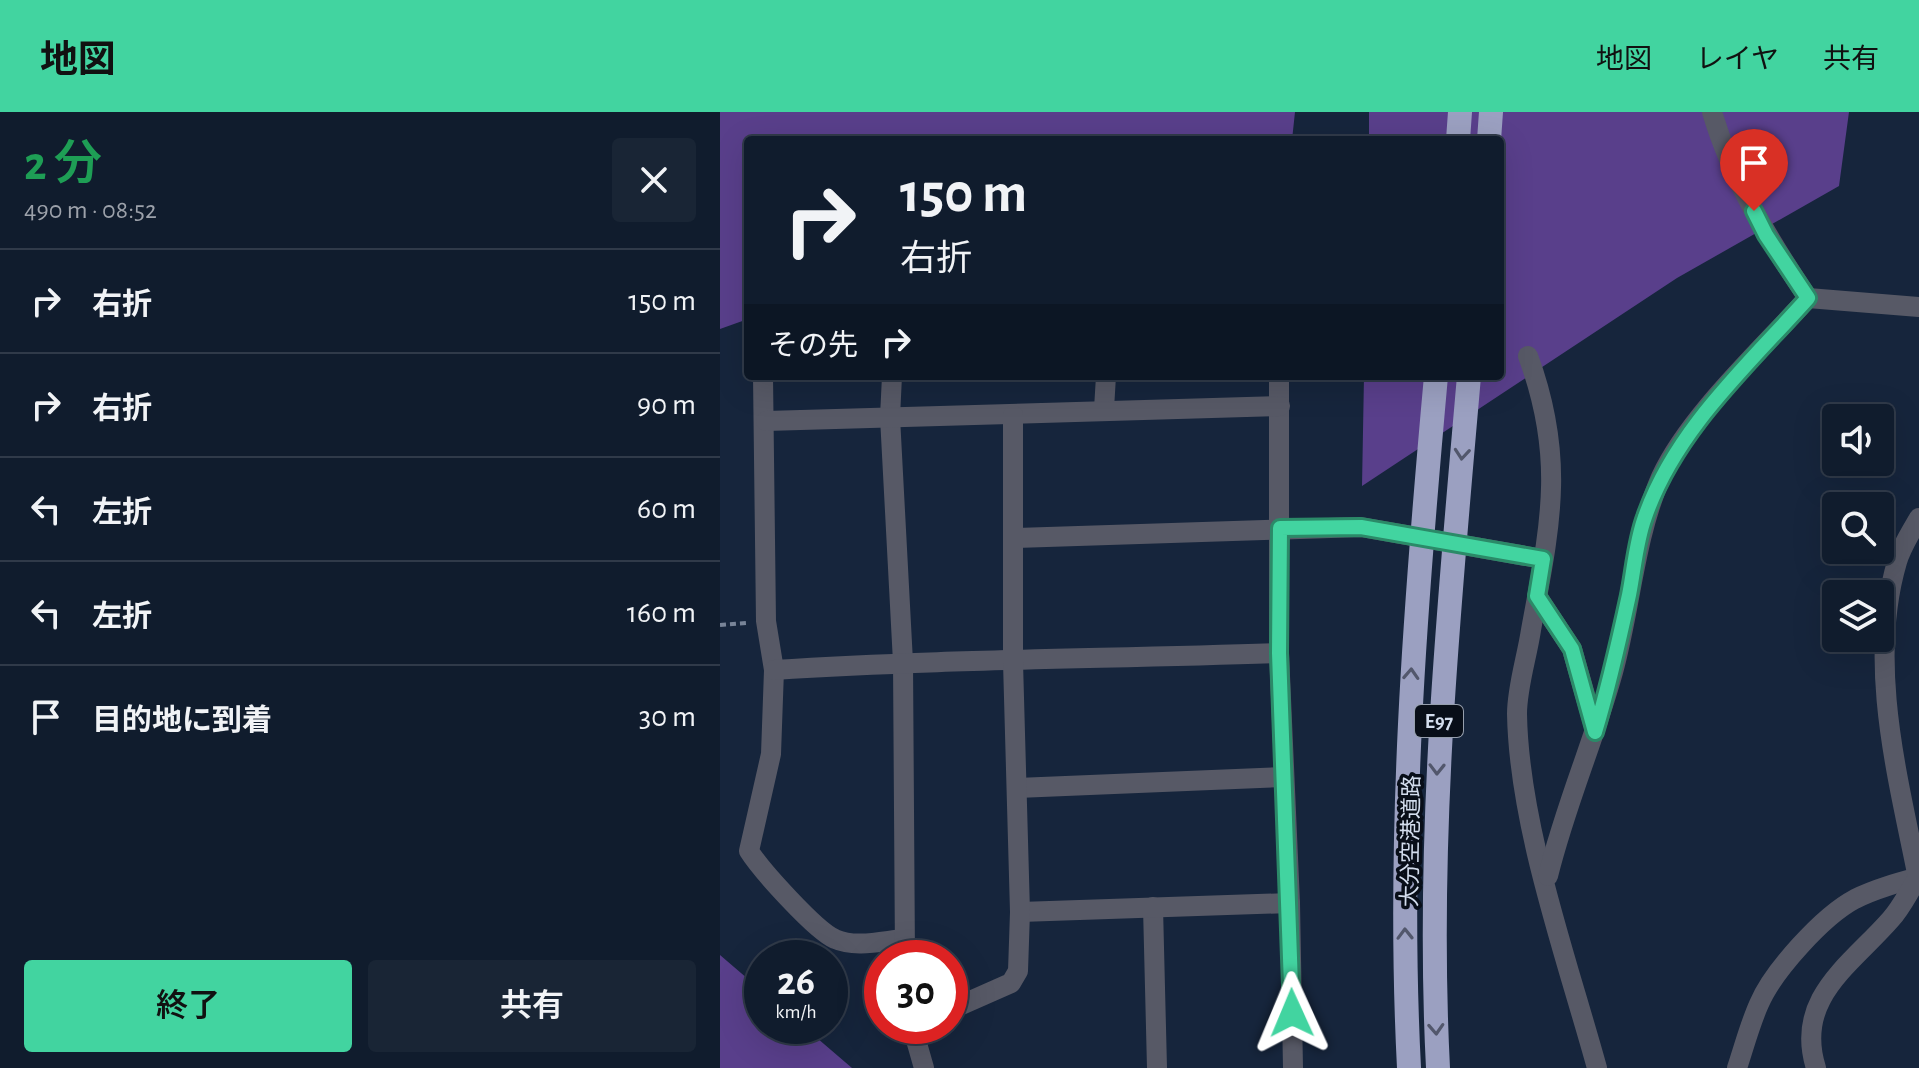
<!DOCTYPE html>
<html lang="ja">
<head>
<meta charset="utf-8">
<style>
  :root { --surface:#101c2d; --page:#192535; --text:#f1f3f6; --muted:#9ca1aa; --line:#303a49; --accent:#42d4a0 }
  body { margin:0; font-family:"Alegreya Sans","Noto Sans JP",sans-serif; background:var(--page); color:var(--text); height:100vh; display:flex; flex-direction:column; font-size:30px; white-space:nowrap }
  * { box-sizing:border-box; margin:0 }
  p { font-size:26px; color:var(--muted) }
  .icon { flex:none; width:44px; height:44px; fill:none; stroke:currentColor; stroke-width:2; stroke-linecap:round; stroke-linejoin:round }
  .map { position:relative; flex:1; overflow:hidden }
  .panel { display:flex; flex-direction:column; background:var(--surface); width:720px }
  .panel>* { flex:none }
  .top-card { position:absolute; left:24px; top:24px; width:760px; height:244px; border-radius:8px; box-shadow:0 8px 32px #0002,0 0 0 2px var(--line); background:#101c2d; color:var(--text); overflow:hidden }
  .tools { position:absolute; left:1102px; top:292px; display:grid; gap:16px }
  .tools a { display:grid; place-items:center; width:72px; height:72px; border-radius:8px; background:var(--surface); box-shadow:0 8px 32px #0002,0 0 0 2px var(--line); font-size:40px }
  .speed { position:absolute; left:24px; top:828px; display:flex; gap:16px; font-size:40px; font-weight:700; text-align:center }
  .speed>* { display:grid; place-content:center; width:104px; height:104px; border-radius:50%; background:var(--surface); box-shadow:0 8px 32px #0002,0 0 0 2px var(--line); line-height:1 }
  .speed small { font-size:20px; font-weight:400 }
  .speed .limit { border:12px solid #d22; background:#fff; color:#111 }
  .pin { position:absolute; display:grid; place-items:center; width:68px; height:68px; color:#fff; margin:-82px -34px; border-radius:50% 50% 50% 0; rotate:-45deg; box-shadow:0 0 8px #0007 }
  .pin .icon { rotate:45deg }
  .me { position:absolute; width:88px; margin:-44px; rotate:359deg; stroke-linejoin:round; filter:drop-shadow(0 0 6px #0008) }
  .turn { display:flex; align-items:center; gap:28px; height:168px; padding:0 24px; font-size:36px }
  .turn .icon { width:104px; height:104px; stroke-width:2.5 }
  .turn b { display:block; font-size:56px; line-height:68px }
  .then { display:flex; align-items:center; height:76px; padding:0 24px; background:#0003; gap:16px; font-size:30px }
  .round { display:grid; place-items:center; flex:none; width:84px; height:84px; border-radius:8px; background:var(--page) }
  .head { display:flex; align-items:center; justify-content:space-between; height:136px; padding:0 24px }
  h1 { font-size:48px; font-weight:600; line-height:60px; color:#1e9e55 }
  .button { display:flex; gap:16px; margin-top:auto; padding:16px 24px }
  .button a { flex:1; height:92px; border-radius:8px; background:var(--accent); color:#111; font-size:32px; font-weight:600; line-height:92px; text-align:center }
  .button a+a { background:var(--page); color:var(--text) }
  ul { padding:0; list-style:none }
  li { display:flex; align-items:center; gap:24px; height:104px; padding:0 24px; border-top:2px solid var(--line) }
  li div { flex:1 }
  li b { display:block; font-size:30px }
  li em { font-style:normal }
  header { display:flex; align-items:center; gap:48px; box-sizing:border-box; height:112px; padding:0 40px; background:var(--accent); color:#111 }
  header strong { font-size:38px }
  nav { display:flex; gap:44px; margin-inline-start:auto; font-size:28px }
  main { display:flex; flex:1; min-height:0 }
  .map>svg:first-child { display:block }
  .forest { fill:#593f8b }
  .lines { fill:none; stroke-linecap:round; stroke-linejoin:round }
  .path { stroke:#788498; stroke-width:4; stroke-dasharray:6 4; stroke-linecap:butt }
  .minor { stroke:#575966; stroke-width:20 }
  .highway { stroke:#9ba0c1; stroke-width:24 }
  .oneway { stroke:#52576c }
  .route-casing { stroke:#2b8a68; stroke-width:20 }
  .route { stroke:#42d4a0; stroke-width:14 }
  .labels { text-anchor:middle; stroke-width:7; stroke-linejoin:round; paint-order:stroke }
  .shield { fill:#080e18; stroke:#969fad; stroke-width:2 }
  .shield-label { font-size:20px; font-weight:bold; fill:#d3dded }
  .street-label { font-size:22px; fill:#d3dded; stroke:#080e18 }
</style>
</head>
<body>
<header>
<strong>地図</strong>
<nav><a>地図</a><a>レイヤ</a><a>共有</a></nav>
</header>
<main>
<section class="panel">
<div class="head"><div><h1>2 分</h1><p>490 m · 08:52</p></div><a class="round"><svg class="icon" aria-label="close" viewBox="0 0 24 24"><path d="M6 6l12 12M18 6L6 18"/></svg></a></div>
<ul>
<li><svg class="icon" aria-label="right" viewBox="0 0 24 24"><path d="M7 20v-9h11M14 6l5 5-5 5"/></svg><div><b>右折</b></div><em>150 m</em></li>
<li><svg class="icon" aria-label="right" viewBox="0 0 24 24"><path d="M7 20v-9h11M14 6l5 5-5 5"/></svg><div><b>右折</b></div><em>90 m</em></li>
<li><svg class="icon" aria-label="left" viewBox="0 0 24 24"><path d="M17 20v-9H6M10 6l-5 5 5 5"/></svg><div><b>左折</b></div><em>60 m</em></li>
<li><svg class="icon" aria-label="left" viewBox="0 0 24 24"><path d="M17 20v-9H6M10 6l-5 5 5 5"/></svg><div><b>左折</b></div><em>160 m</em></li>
<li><svg class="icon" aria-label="arrive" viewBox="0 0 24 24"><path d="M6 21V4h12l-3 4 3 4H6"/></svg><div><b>目的地に到着</b></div><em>30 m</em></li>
</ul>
<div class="button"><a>終了</a><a>共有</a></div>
</section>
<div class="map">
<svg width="1199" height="956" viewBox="0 0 1199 956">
  <rect width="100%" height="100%" fill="#16253c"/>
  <g class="forest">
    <polygon points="0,0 575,0 572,28 28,28 28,207 0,217"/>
    <polygon points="649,0 1129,0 1119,74 957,166 642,374 644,264 780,264 780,28 649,28"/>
    <polygon points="0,843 42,879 42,914 83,914 132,956 0,956"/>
  </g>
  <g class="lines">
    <polyline class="path" points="0,513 27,511"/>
    <g class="minor">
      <path d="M992,0C1012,68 1049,128 1088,186"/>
      <polyline points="1088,186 1199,195"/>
      <path d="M808,244C846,347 830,414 811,518C807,545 797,575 797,602C799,714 847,847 877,956"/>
      <path d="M43,264L46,509L54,558L51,642L29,739C41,758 96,819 115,827C135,836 162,829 183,827"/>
      <polyline points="172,264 170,305 183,550 185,846"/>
      <polyline points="559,264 559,541 570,791 573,956"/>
      <polyline points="384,297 386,264"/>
      <polyline points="46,309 560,294"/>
      <polyline points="293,426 641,415 823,447"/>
      <polyline points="817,484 852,537 875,618"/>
      <path d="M54,558C222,547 391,547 559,541"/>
      <polyline points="297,676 564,665"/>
      <path d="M828,764C845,694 874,629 893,560C911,495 914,427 941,365C969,304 1042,237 1088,186"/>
      <polyline points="433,795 437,956"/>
      <polyline points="300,800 570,791"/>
      <polyline points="230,898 291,871 298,859 300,800 293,550 293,303"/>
      <polyline points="192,914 204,956"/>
      <path d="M1017,956C1024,935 1030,912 1039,892C1053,859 1103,804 1135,787C1155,777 1177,771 1199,765"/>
      <path d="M1096,956C1074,886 1131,853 1171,807C1182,795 1189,779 1198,766C1178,665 1147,552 1177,450C1181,435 1191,420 1199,406"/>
    </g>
    <g class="highway">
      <polyline points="738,28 740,0"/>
      <polyline points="769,28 771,0"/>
      <path d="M689,956C677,724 695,495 716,264"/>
      <path d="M718,956C706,724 729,495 749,264"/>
    </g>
  </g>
  <defs><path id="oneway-chevron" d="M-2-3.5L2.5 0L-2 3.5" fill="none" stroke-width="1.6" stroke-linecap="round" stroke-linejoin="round" transform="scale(2)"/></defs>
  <g class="oneway">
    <use href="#oneway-chevron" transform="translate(742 342) rotate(95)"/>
    <use href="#oneway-chevron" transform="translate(691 562) rotate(-87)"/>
    <use href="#oneway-chevron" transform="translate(717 657) rotate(91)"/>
    <use href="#oneway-chevron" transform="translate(685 822) rotate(-91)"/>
    <use href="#oneway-chevron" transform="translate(716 917) rotate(87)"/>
  </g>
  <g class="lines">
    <defs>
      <path id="route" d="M572,901L559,541L560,416L641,415L823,447L817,484L852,537L875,620C889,574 899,529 909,483C914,458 916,429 925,405C955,318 1028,253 1088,186L1046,123L1034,99"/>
    </defs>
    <use href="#route" class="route-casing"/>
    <use href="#route" class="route"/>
  </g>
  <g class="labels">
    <rect class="shield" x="695" y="593" width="48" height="32" rx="6"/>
    <g class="shield-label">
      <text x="719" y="616">E97</text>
    </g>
    <g class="street-label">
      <text transform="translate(690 729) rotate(-89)" y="8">大分空港道路</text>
    </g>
  </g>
</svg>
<div class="tools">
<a><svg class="icon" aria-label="sound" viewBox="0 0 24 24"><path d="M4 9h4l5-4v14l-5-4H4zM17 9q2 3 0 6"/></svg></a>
<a><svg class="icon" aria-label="search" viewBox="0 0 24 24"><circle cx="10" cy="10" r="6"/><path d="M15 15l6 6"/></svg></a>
<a><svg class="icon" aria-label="layers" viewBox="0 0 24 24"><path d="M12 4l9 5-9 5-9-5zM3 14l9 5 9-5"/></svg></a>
</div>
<div class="speed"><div>26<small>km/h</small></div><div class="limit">30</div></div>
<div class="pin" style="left:1034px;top:99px;background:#d93025"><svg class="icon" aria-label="arrive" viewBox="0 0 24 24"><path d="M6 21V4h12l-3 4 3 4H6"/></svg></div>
<svg class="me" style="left:572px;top:901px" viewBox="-20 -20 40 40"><path d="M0-17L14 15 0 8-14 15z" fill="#42d4a0" stroke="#fff" stroke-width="4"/></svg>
<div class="top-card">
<div class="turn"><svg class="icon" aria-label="right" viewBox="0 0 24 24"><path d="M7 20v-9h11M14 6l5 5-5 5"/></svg><div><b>150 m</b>右折</div></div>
<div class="then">その先<svg class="icon" aria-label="right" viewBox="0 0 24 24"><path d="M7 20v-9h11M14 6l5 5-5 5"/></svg></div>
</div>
</div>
</main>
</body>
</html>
